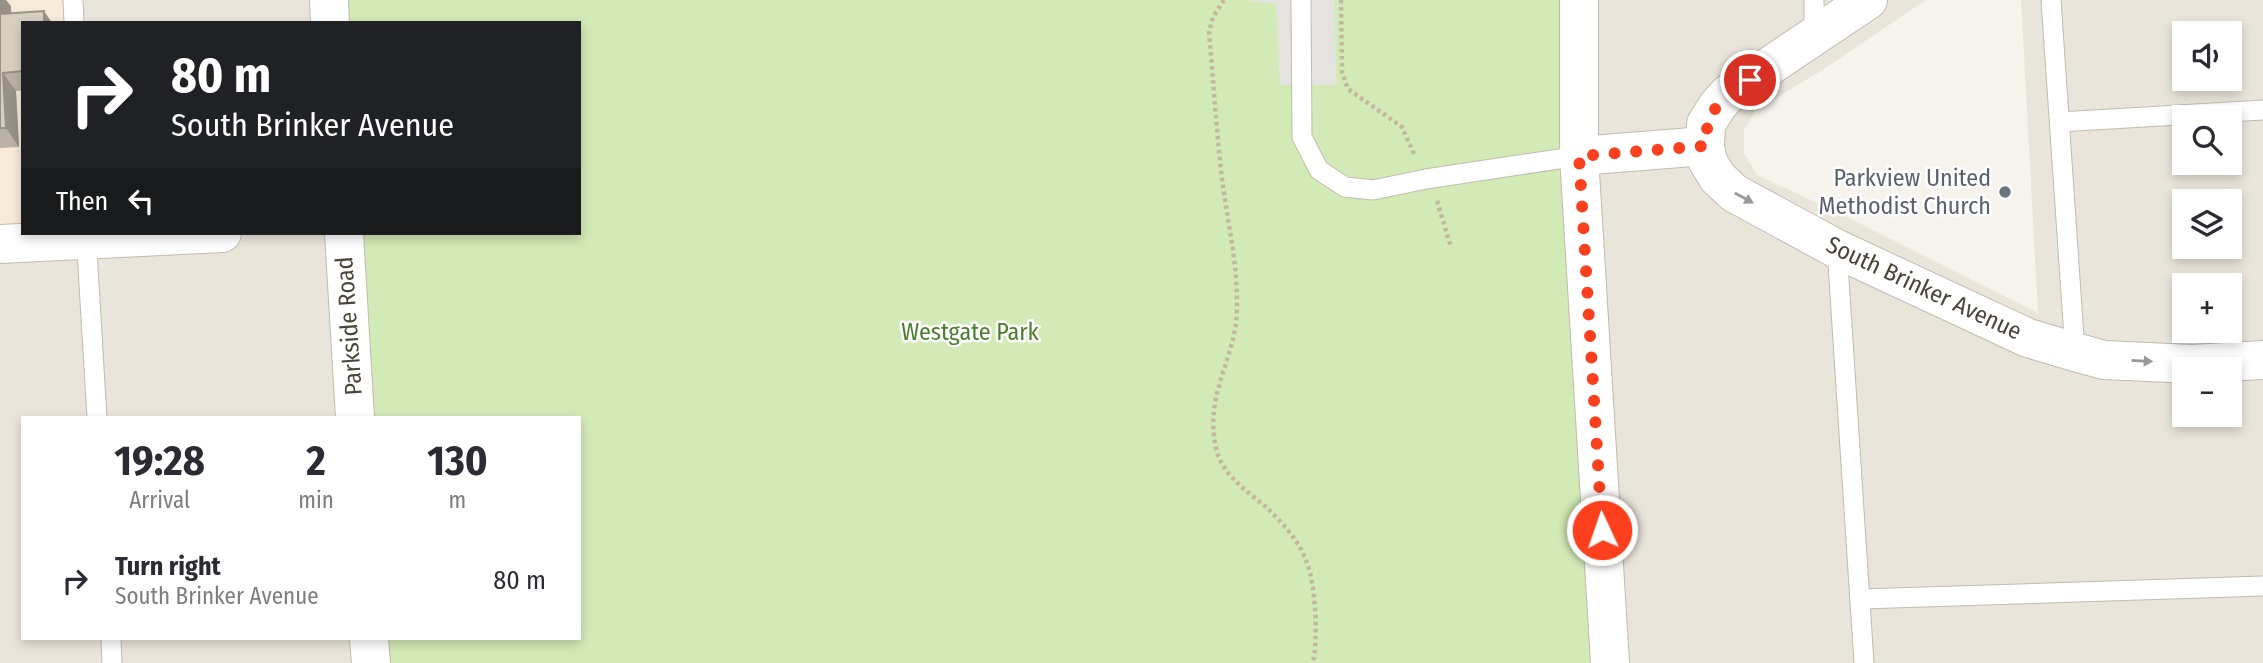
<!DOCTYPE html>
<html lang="en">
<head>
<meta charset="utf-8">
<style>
  :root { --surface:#fff; --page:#f7f7f7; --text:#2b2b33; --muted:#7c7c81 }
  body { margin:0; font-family:"Fira Sans Condensed",sans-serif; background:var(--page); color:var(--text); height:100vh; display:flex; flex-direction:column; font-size:26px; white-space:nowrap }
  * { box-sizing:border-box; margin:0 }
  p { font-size:23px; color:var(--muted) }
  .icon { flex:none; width:38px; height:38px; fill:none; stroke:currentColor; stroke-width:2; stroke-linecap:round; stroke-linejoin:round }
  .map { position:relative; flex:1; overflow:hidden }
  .details { position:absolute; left:21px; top:416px; width:560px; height:224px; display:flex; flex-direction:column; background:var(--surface); border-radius:0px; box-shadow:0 4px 10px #0003 }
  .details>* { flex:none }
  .guide { position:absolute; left:21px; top:21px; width:560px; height:214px; border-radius:0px; box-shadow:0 4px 10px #0003; background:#202124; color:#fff; overflow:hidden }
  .buttons { position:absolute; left:2172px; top:21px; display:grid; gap:14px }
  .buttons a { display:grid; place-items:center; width:70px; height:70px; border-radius:0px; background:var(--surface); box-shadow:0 4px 10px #0003; font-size:35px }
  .pin { position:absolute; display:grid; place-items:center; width:60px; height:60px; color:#fff; margin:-30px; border:4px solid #fff; border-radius:50%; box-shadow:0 2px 7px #0007 }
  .me { position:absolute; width:77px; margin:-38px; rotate:357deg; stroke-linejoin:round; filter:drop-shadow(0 0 5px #0008) }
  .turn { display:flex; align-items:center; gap:24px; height:147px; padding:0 35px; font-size:32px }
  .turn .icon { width:91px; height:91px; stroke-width:2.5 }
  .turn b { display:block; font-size:49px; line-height:60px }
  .then { display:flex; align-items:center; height:66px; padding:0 35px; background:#0003; gap:14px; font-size:26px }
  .eta { display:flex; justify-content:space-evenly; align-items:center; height:119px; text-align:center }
  .eta b { font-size:42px; font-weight:700; line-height:49px }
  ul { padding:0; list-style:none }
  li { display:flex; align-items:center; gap:21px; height:91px; padding:0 35px }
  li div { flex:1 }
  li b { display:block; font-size:26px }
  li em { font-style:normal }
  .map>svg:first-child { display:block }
  .residential { fill:#eae5da; fill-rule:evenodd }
  .commercial { fill:#f7ead8 }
  .green { fill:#d2eab5 }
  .parking { fill:#e5e3e0 }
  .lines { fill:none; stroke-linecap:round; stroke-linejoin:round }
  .lane-casing { stroke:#c2bbae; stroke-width:21 }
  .street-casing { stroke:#c2bbae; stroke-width:40 }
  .path { stroke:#c4b79f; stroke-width:4.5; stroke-dasharray:3.5 3.5; stroke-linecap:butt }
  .lane { stroke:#fff; stroke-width:19 }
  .street { stroke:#fff; stroke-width:38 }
  .wall { fill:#bab2a6 }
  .shaded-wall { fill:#979187 }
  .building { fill:#d8cfc1; stroke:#979187; stroke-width:2 }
  .oneway { fill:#9c9892 }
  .route { stroke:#fc3f1d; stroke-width:12; stroke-dasharray:0 21.6 }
  .worship-dot { fill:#6b7280; stroke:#fff; stroke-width:2.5 }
  .labels { text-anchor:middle; stroke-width:5; stroke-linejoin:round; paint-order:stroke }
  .worship-label { font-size:24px; fill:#5b616d; stroke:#fff; text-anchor:end }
  .street-label { font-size:24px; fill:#4b4439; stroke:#fff }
  .park-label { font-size:24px; fill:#4a7f2a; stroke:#fff }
</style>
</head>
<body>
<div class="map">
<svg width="2263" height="663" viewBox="0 0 2263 663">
  <rect width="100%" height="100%" fill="#f6f3ec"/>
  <g class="residential">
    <polygon points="79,0 347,0 348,23 81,23"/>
    <path d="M1564,0H1926L1824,69L1756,110L1744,130V153L1757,175L1841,214L2038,313L2021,0H2263V663H1593ZM2184,33H2230V79H2184ZM2184,117H2230V163H2184ZM2184,201H2230V247H2184ZM2184,285H2230V331H2184ZM2184,369H2230V415H2184Z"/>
    <polygon points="94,233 361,233 372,418 23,418 23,639 385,639 387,663 0,663 0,254"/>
  </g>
  <polygon class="commercial" points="0,0 79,0 81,23 23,23 23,233 0,254"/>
  <polygon class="green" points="347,0 1564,0 1593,663 387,663 385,639 579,639 579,418 372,418 361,233 579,233 579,23 348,23"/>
  <polygon class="parking" points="1245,0 1335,0 1336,85 1280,85 1276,4"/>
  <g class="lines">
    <defs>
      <g id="lane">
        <polyline points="73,0 74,23"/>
        <polyline points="1301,0 1302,137 1319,170 1345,187 1373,190 1426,179 1579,156"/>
        <polyline points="2051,0 2075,352"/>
        <polyline points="1814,37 1814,0"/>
        <polyline points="2060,122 2263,110"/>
        <polyline points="86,234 97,418"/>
        <polyline points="1837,249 1864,663"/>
        <polyline points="1861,599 2263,586"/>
        <polyline points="111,639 112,663"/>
      </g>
      <g id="street">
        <polyline points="329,0 330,23"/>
        <polyline points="1579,0 1579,156 1610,663"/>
        <polyline points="1868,0 1728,94 1718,105 1706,124 1705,146 1708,162 1718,178 1734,193 1837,249 2028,338 2075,352 2104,360 2192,364 2263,360"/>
        <polyline points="1579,156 1705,146"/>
        <polyline points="344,233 355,418"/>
        <polyline points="0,244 222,233"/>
        <polyline points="369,639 371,663"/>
      </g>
    </defs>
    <use href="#lane" class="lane-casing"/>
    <use href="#street" class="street-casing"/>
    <g class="path">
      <path d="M1224,0L1213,17L1209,32C1213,78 1216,124 1221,170C1226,216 1238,262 1237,308C1236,361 1204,392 1216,448C1222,475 1246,490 1266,507C1282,522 1300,542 1307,563C1316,586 1318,639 1313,663"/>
      <polyline points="1341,0 1342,73 1348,89 1402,127 1415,156"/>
      <polyline points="1437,201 1451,247"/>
    </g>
    <use href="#lane" class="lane"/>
    <use href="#street" class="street"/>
  </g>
  <polygon class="wall" points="0,0 11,6 11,13 44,11 52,23 23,23 23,91 16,91 19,147 0,148"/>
  <g class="shaded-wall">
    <polygon points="0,0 6,0 11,6 12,33 0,15"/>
    <polygon points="44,11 52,23 44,23"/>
    <polygon points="3,73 16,91 19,147 6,128"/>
  </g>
  <polygon class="building" points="44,11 44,23 23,23 23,71 3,73 6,128 0,128 0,14"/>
  <defs><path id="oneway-solid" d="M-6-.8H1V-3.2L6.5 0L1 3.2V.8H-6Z" transform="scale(1.75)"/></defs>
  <g class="oneway">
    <use href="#oneway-solid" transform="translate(1744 198) rotate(29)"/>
    <use href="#oneway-solid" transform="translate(2142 361) rotate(3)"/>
  </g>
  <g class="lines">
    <path class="route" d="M1602,530L1579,156L1705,146C1707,108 1720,100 1750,80"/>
  </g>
  <circle class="worship-dot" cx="2005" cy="192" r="7"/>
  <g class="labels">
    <g class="worship-label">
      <text x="1991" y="186">Parkview United<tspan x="1991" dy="28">Methodist Church</tspan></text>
    </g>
    <g class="street-label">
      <text transform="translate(1924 288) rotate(25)" y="8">South Brinker Avenue</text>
      <text transform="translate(349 326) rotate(-94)" y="8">Parkside Road</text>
    </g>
    <g class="park-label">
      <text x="970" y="340">Westgate Park</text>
    </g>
  </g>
</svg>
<div class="buttons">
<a><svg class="icon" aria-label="sound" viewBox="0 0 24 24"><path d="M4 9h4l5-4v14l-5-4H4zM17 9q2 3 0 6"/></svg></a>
<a><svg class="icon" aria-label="search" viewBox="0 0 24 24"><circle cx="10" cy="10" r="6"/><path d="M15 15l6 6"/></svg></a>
<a><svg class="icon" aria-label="layers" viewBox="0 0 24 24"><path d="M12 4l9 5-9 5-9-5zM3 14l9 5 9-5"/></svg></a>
<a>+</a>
<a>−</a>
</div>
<div class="pin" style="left:1750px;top:80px;background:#d93025"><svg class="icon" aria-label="arrive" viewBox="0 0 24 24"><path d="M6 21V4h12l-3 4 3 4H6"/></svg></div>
<svg class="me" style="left:1602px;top:530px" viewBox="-20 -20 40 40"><circle r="17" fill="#fc3f1d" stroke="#fff" stroke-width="3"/><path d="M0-11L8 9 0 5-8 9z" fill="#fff"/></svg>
<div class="guide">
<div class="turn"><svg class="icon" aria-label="right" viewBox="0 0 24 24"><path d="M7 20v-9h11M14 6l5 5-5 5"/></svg><div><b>80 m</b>South Brinker Avenue</div></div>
<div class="then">Then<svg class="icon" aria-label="left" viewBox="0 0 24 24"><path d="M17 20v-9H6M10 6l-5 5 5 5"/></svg></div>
</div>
<section class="details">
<div class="eta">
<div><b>19:28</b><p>Arrival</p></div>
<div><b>2</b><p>min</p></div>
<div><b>130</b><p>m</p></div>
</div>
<ul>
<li><svg class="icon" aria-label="right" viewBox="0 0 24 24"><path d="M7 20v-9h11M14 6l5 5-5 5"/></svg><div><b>Turn right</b><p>South Brinker Avenue</p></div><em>80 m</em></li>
</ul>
</section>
</div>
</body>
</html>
